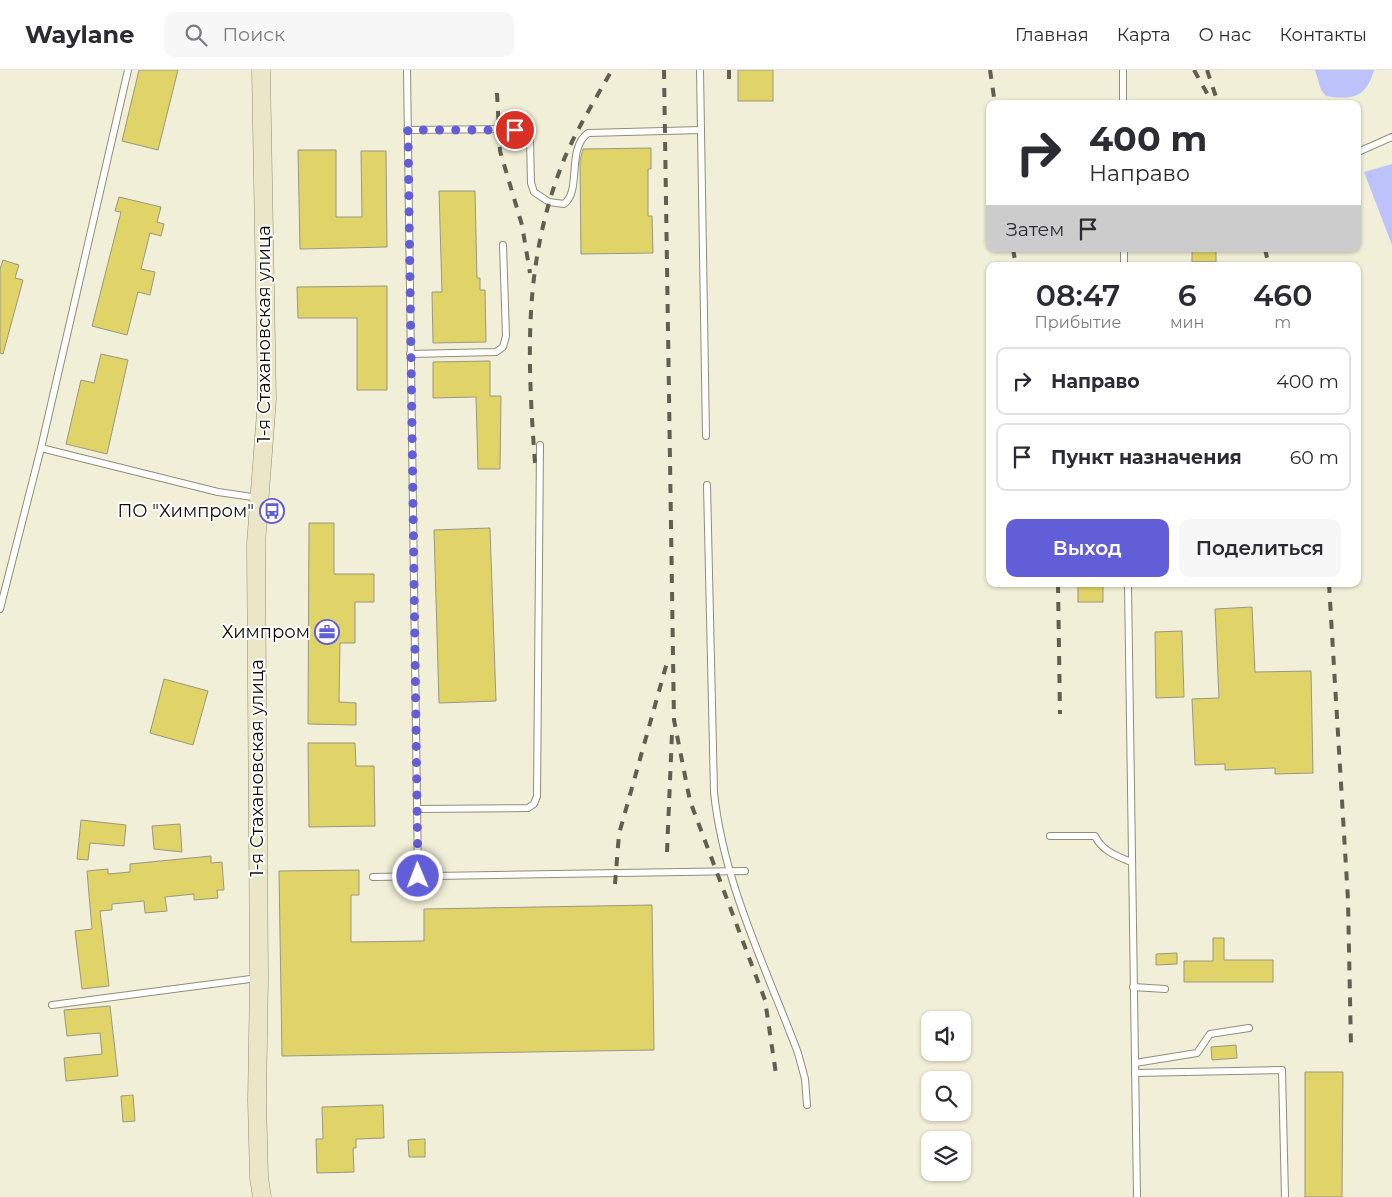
<!DOCTYPE html>
<html lang="ru">
<head>
<meta charset="utf-8">
<style>
  :root { --surface:#fff; --page:#f7f7f7; --text:#2b2b33; --muted:#7c7c81; --line:#e1e1e2; --accent:#625ed7 }
  body { margin:0; font-family:Montserrat,sans-serif; background:var(--page); color:var(--text); height:100vh; display:flex; flex-direction:column; font-size:19px; white-space:nowrap }
  * { box-sizing:border-box; margin:0 }
  p { font-size:16px; color:var(--muted) }
  .icon { flex:none; width:28px; height:28px; fill:none; stroke:currentColor; stroke-width:2; stroke-linecap:round; stroke-linejoin:round }
  .map { position:relative; flex:1; overflow:hidden }
  .drawer { position:absolute; left:986px; top:192px; width:375px; height:325px; display:flex; flex-direction:column; background:var(--surface); border-radius:10px; box-shadow:0 1px 4px #0004 }
  .drawer>* { flex:none }
  .hud { position:absolute; left:986px; top:30px; width:375px; height:152px; border-radius:10px; box-shadow:0 1px 4px #0004; background:#fff; color:var(--text); overflow:hidden }
  .fabs { position:absolute; left:921px; top:941px; display:grid; gap:10px }
  .fabs a { display:grid; place-items:center; width:50px; height:50px; border-radius:10px; background:var(--surface); box-shadow:0 1px 4px #0004; font-size:25px }
  .pin { position:absolute; display:grid; place-items:center; width:42px; height:42px; color:#fff; margin:-21px; border:2px solid #fff; border-radius:50%; box-shadow:0 1px 5px #0007 }
  .me { position:absolute; width:55px; margin:-28px; rotate:359deg; stroke-linejoin:round; filter:drop-shadow(0 0 4px #0008) }
  .turn { display:flex; align-items:center; gap:18px; height:105px; padding:0 20px; font-size:22px }
  .turn .icon { width:65px; height:65px; stroke-width:2.5 }
  .turn b { display:block; font-size:35px; line-height:42px }
  .then { display:flex; align-items:center; height:48px; padding:0 20px; background:#0003; gap:10px; font-size:19px }
  .eta { display:flex; justify-content:space-evenly; align-items:center; height:85px; text-align:center }
  .eta b { font-size:30px; font-weight:600; line-height:35px }
  .button { display:flex; gap:10px; margin-top:auto; padding:10px 20px }
  .button a { flex:1; height:58px; border-radius:10px; background:var(--accent); color:#fff; font-size:20px; font-weight:600; line-height:58px; text-align:center }
  .button a+a { background:var(--page); color:var(--text) }
  ul { padding:0; list-style:none }
  li { display:flex; align-items:center; gap:15px; height:68px; margin:0 10px 8px; padding:0 10px; border:2px solid var(--line); border-radius:10px }
  li div { flex:1 }
  li b { display:block; font-size:19px }
  li em { font-style:normal }
  header { display:flex; align-items:center; gap:30px; box-sizing:border-box; height:70px; padding:0 25px; background:var(--surface); border-bottom:1px solid var(--line) }
  header strong { font-size:24px }
  nav { display:flex; gap:28px; margin-inline-start:auto; font-size:18px }
  .search { width:350px; height:45px; background:var(--page); display:flex; align-items:center; gap:12px; box-sizing:border-box; padding:0 18px; border-radius:10px; color:var(--muted); font-size:19px }
  .map>svg:first-child { display:block }
  .water { fill:#bdc3fa }
  .building { fill:#e0d367; stroke:#9a9882 }
  .lines { fill:none; stroke-linecap:round; stroke-linejoin:round }
  .lane-casing { stroke:#908e79; stroke-width:8 }
  .secondary-casing { stroke:#908e79; stroke-width:19 }
  .lane { stroke:#fff; stroke-width:6 }
  .secondary { stroke:#eae6c7; stroke-width:18 }
  .rail { stroke:#605f52; stroke-width:4; stroke-dasharray:9 9; stroke-linecap:butt }
  .route { stroke:#625ed7; stroke-width:9; stroke-dasharray:0 16.2 }
  .labels { text-anchor:middle; stroke-width:4; stroke-linejoin:round; paint-order:stroke }
  .street-label { font-size:18px; fill:#0d0c05; stroke:#fff }
  .poi-label { font-size:18px; fill:#0d0c05; stroke:#fff; text-anchor:end }
</style>
</head>
<body>
<header>
<strong>Waylane</strong>
<div class="search"><svg class="icon" aria-label="search" viewBox="0 0 24 24"><circle cx="10" cy="10" r="6"/><path d="M15 15l6 6"/></svg>Поиск</div>
<nav><a>Главная</a><a>Карта</a><a>О нас</a><a>Контакты</a></nav>
</header>
<div class="map">
<svg width="1392" height="1127" viewBox="0 0 1392 1127">
  <rect width="100%" height="100%" fill="#f1efd7"/>
  <g class="water">
    <path d="M1315,0H1374C1366,28 1352,30 1326,26L1321,20Z"/>
    <polygon points="1392,94 1392,175 1364,102"/>
  </g>
  <g class="building">
    <polygon points="139,0 178,0 158,80 122,71"/>
    <rect x="738" y="0" width="35" height="31"/>
    <polygon points="651,78 651,99 648,99 648,146 652,146 653,183 581,184 580,91 583,79"/>
    <polygon points="298,80 336,80 336,147 362,147 361,81 386,81 387,177 300,179"/>
    <polygon points="439,121 475,121 477,208 480,208 480,220 485,220 486,272 433,273 432,222 442,222"/>
    <polygon points="119,127 161,137 157,152 164,154 161,166 150,163 141,199 155,202 150,225 138,222 127,265 92,256 121,142 115,141"/>
    <rect x="1192" y="179" width="24" height="13"/>
    <polygon points="3,190 19,195 15,208 23,210 3,284 0,283 0,199"/>
    <polygon points="387,216 387,320 357,320 357,248 298,248 297,217"/>
    <polygon points="101,284 128,290 107,384 66,374 81,310 94,313"/>
    <polygon points="490,291 490,326 501,326 500,399 478,399 476,327 433,328 433,292"/>
    <polygon points="309,453 334,453 334,504 374,504 374,532 355,532 355,573 340,573 339,632 356,633 356,655 308,654"/>
    <polygon points="490,458 496,631 439,633 434,460"/>
    <rect x="1078" y="514" width="25" height="18"/>
    <polygon points="1252,537 1255,602 1311,601 1313,703 1275,704 1275,698 1225,700 1225,694 1195,695 1192,629 1219,628 1215,539"/>
    <polygon points="1182,561 1184,627 1156,628 1155,562"/>
    <polygon points="164,609 208,621 193,675 150,663"/>
    <polygon points="308,673 355,673 356,696 374,696 375,756 309,757"/>
    <polygon points="81,750 126,755 124,776 90,773 88,790 77,789"/>
    <polygon points="180,754 182,782 154,779 152,756"/>
    <polygon points="211,786 211,793 222,792 224,820 217,820 218,828 194,830 194,824 165,827 167,841 145,843 144,831 112,834 112,840 100,841 109,916 82,919 75,861 92,859 87,801 108,799 108,804 130,802 130,794"/>
    <polygon points="359,800 359,825 351,825 351,872 424,871 424,839 652,835 654,980 282,986 279,801"/>
    <polygon points="1213,868 1224,868 1224,890 1273,890 1273,912 1184,912 1184,891 1213,891"/>
    <polygon points="1177,883 1177,894 1156,895 1156,884"/>
    <polygon points="110,936 118,1006 66,1011 64,988 102,984 100,963 67,966 64,940"/>
    <polygon points="1236,975 1237,988 1212,990 1211,977"/>
    <polygon points="1305,1002 1343,1002 1342,1127 1305,1127"/>
    <polygon points="133,1025 135,1051 123,1052 121,1026"/>
    <polygon points="383,1035 384,1068 356,1069 356,1078 353,1078 354,1102 317,1103 316,1069 323,1069 322,1037"/>
    <polygon points="425,1069 425,1087 409,1087 408,1070"/>
  </g>
  <g class="lines">
    <defs>
      <g id="lane">
        <polyline points="128,0 41,378 218,422 259,428"/>
        <polyline points="407,0 418,806"/>
        <polyline points="700,0 706,366"/>
        <polyline points="1123,0 1123,34"/>
        <path d="M407,60L515,59L525,64L530,69L531,113L534,122L549,132L564,134C582,121 566,79 588,63L701,60"/>
        <polyline points="1358,82 1392,67"/>
        <polyline points="1124,179 1124,196"/>
        <polyline points="410,284 496,282 503,277 506,266 503,175"/>
        <path d="M707,415L714,722C723,812 766,898 798,983L805,1009L807,1035"/>
        <polyline points="1128,514 1137,1127"/>
        <polyline points="0,539 41,378"/>
        <polyline points="417,739 528,738 534,734 537,726 540,375"/>
        <path d="M1050,766H1095C1102,781 1117,786 1131,792"/>
        <polyline points="373,807 745,801"/>
        <polyline points="1133,917 1165,919"/>
        <polyline points="52,935 258,908"/>
        <polyline points="1135,993 1197,983 1210,964 1249,958"/>
        <polyline points="1135,1003 1282,1000 1285,1127"/>
      </g>
      <polyline id="secondary" points="261,0 267,329 256,474 259,908 257,1031 259,1108 262,1127"/>
    </defs>
    <use href="#lane" class="lane-casing"/>
    <use href="#secondary" class="secondary-casing"/>
    <use href="#lane" class="lane"/>
    <use href="#secondary" class="secondary"/>
    <g class="rail">
      <polyline points="664,0 674,650 690,731 765,930 776,1004"/>
      <polyline points="729,0 729,16"/>
      <polyline points="990,0 995,34"/>
      <polyline points="1194,0 1213,34"/>
      <polyline points="1207,0 1218,33"/>
      <polyline points="497,23 500,81 522,155 530,203"/>
      <polyline points="1013,179 1016,196"/>
      <polyline points="1265,179 1269,196"/>
      <path d="M535,393C527,284 523,190 565,87C578,57 596,28 612,0"/>
      <polyline points="1058,514 1060,644"/>
      <polyline points="1329,514 1348,830 1351,977"/>
      <polyline points="667,782 672,663"/>
      <polyline points="615,814 619,764 668,589"/>
    </g>
  </g>
  <g class="lines">
    <polyline class="route" points="418,806 408,60 515,60"/>
  </g>
  <defs>
    <symbol id="bus-ring" viewBox="-11 -11 22 22"><circle r="9.5" fill="#fff" stroke="#625ed7" stroke-width="1.5"/><path d="M-5-6H5V4H4V6H2V4H-2V6H-4V4H-5ZM-3.5-4V0h7V-4ZM-3.5 1.2v1.5H-2V1.2ZM2 1.2v1.5H3.5V1.2Z" fill="#625ed7"/></symbol>
    <symbol id="office-ring" viewBox="-11 -11 22 22"><circle r="9.5" fill="#fff" stroke="#625ed7" stroke-width="1.5"/><path d="M-6-3h4V-5.5h4V-3h4V5H-6ZM-1-4.5V-3h2v-1.5ZM-6 0V1H6V0Z" fill="#625ed7"/></symbol>
  </defs>
  <g fill-rule="evenodd">
    <use href="#bus-ring" x="258" y="427" width="28" height="28"/>
    <use href="#office-ring" x="313" y="548" width="28" height="28"/>
  </g>
  <g class="labels">
    <g class="street-label">
      <text transform="translate(264 264) rotate(-90)" y="6">1-я Стахановская улица</text>
      <text transform="translate(257 698) rotate(-90)" y="6">1-я Стахановская улица</text>
    </g>
    <g class="poi-label">
      <text x="254" y="447">ПО "Химпром"</text>
      <text x="310" y="568">Химпром</text>
    </g>
  </g>
</svg>
<div class="fabs">
<a><svg class="icon" aria-label="sound" viewBox="0 0 24 24"><path d="M4 9h4l5-4v14l-5-4H4zM17 9q2 3 0 6"/></svg></a>
<a><svg class="icon" aria-label="search" viewBox="0 0 24 24"><circle cx="10" cy="10" r="6"/><path d="M15 15l6 6"/></svg></a>
<a><svg class="icon" aria-label="layers" viewBox="0 0 24 24"><path d="M12 4l9 5-9 5-9-5zM3 14l9 5 9-5"/></svg></a>
</div>
<div class="pin" style="left:515px;top:60px;background:#d93025"><svg class="icon" aria-label="arrive" viewBox="0 0 24 24"><path d="M6 21V4h12l-3 4 3 4H6"/></svg></div>
<svg class="me" style="left:418px;top:806px" viewBox="-20 -20 40 40"><circle r="17" fill="#625ed7" stroke="#fff" stroke-width="3"/><path d="M0-11L8 9 0 5-8 9z" fill="#fff"/></svg>
<div class="hud">
<div class="turn"><svg class="icon" aria-label="right" viewBox="0 0 24 24"><path d="M7 20v-9h11M14 6l5 5-5 5"/></svg><div><b>400 m</b>Направо</div></div>
<div class="then">Затем<svg class="icon" aria-label="arrive" viewBox="0 0 24 24"><path d="M6 21V4h12l-3 4 3 4H6"/></svg></div>
</div>
<section class="drawer">
<div class="eta">
<div><b>08:47</b><p>Прибытие</p></div>
<div><b>6</b><p>мин</p></div>
<div><b>460</b><p>m</p></div>
</div>
<ul>
<li><svg class="icon" aria-label="right" viewBox="0 0 24 24"><path d="M7 20v-9h11M14 6l5 5-5 5"/></svg><div><b>Направо</b></div><em>400 m</em></li>
<li><svg class="icon" aria-label="arrive" viewBox="0 0 24 24"><path d="M6 21V4h12l-3 4 3 4H6"/></svg><div><b>Пункт назначения</b></div><em>60 m</em></li>
</ul>
<div class="button"><a>Выход</a><a>Поделиться</a></div>
</section>
</div>
</body>
</html>
